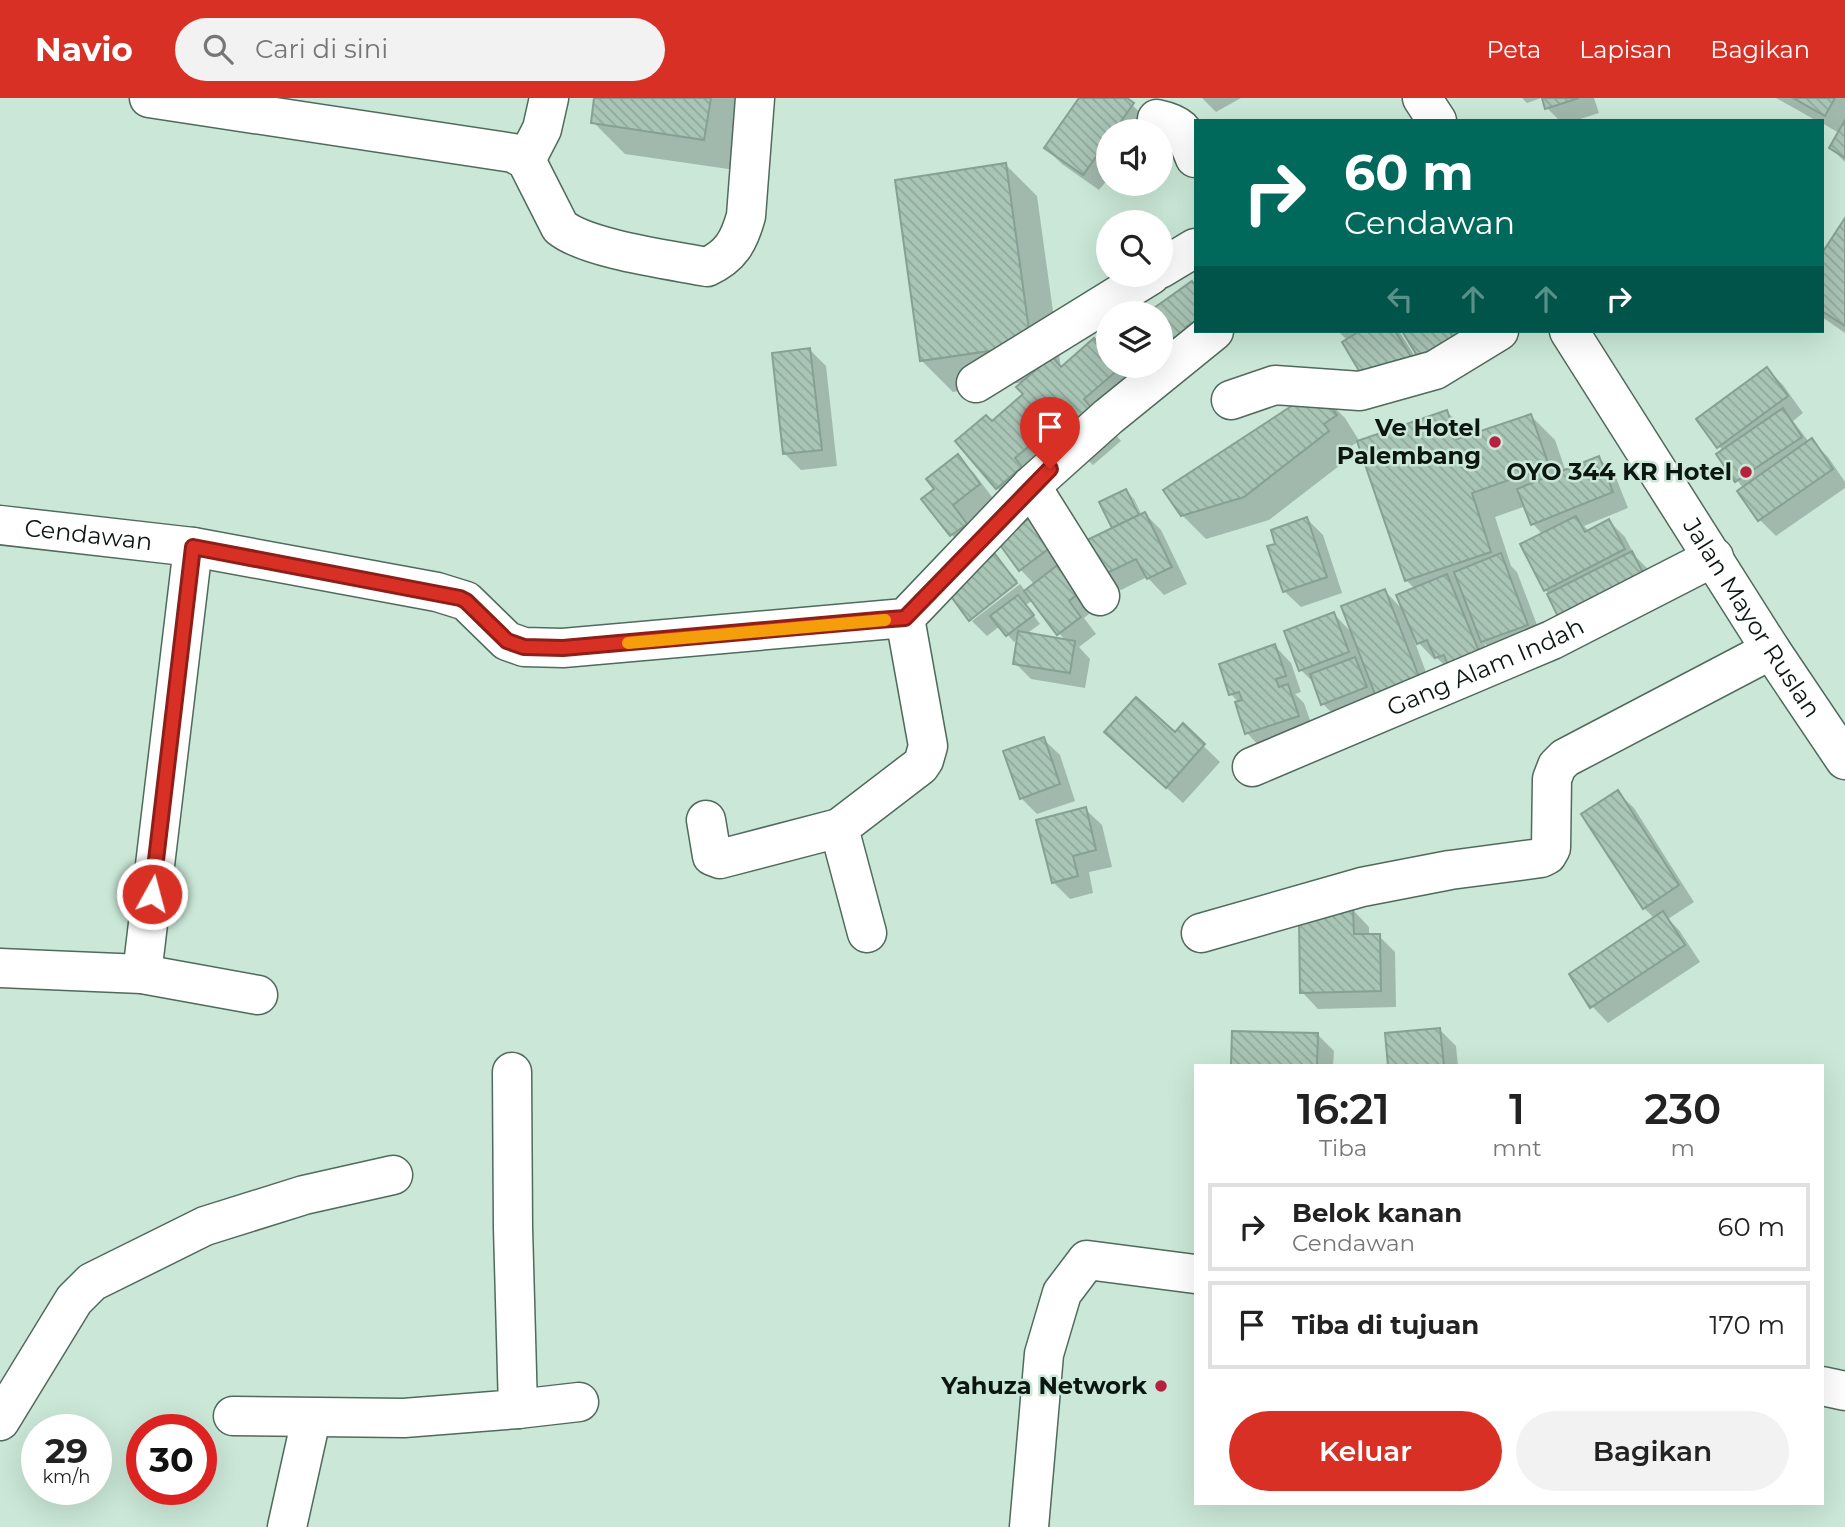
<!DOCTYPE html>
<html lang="id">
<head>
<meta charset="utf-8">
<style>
  :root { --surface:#fff; --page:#f2f2f2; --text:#222; --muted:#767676; --line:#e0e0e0; --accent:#d93025 }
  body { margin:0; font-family:Montserrat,sans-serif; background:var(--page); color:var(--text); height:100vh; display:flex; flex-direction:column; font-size:26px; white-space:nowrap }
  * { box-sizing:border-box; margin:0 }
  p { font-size:23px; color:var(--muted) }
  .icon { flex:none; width:38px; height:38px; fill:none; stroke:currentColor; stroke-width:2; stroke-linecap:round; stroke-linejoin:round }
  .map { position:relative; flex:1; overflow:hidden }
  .side { position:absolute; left:1194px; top:966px; width:630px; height:441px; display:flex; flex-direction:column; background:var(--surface); border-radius:0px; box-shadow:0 7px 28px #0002 }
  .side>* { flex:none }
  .banner { position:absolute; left:1194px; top:21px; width:630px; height:214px; border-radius:0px; box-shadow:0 7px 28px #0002; background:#00695c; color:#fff; overflow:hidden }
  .controls { position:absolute; left:1096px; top:21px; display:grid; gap:14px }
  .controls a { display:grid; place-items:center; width:77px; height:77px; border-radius:50%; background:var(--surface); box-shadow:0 7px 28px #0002; font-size:35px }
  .speed { position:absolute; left:21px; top:1316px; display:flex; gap:14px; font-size:35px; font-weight:700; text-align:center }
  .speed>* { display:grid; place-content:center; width:91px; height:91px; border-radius:50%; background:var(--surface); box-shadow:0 7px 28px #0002; line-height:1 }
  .speed small { font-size:18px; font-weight:400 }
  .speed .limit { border:10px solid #d22; background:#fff; color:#111 }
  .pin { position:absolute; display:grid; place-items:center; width:60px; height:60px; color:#fff; margin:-72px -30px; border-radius:50% 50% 50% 0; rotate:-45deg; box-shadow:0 0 7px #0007 }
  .pin .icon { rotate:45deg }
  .me { position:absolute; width:77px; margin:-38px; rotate:7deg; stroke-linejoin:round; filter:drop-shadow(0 0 5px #0008) }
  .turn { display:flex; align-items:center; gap:24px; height:147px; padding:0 35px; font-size:32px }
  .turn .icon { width:91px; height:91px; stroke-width:2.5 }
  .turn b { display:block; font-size:49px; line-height:60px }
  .lanes { display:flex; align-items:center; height:66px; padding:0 35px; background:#0003; justify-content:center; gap:35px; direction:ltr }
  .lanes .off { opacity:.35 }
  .eta { display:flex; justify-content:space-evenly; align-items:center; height:119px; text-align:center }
  .eta b { font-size:42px; font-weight:600; line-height:49px }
  .primary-button { display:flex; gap:14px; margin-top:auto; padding:14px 35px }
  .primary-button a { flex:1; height:80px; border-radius:42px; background:var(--accent); color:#fff; font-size:28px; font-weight:600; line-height:80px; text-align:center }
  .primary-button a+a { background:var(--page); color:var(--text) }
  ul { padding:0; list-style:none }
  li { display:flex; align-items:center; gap:21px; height:88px; margin:0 14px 10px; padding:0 21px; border:4px solid var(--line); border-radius:0px }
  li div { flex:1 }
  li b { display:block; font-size:26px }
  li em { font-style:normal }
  header { display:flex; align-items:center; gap:42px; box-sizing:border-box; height:98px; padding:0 35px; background:var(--accent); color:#fff }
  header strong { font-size:33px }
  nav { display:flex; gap:38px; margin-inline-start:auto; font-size:24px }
  .search { width:490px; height:63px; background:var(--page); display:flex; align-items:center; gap:18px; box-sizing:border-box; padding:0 24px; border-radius:38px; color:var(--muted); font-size:26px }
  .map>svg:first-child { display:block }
  .shadow { fill:#0003; fill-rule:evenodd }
  .building { fill:url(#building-back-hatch); stroke:#86a193; stroke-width:2 }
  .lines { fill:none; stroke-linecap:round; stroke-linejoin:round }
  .minor-casing { stroke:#506a5d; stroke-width:41 }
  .minor { stroke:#fff; stroke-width:38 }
  .route-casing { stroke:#8d1f18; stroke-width:18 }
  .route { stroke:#d93025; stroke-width:12 }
  .slow { stroke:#f59e0b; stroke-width:12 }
  .poi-dot { fill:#b4223d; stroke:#cae7d7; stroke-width:2.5 }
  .labels { text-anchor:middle; stroke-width:5; stroke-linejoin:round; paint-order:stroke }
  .poi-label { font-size:24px; font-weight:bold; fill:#0c1711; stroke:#cae7d7; text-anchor:end }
  .street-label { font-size:24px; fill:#0c1711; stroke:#cae7d7 }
</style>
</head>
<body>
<header>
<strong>Navio</strong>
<div class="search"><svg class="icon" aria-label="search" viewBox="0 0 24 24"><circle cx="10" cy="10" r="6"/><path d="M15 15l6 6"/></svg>Cari di sini</div>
<nav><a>Peta</a><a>Lapisan</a><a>Bagikan</a></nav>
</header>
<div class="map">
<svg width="1845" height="1429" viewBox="0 0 1845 1429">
  <defs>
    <pattern id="building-back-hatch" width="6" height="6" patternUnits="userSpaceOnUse" patternTransform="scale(1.75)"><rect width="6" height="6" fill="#a9c5b6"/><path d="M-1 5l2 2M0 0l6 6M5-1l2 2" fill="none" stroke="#90a89b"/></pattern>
  </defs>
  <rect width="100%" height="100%" fill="#cae7d7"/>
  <g class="shadow">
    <polygon points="596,0 747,0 735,72 625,56 593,24"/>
    <polygon points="1082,0 1124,0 1150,23 1142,33 1108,33 1108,81 1099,92 1062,66 1046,50"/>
    <polygon points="1202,0 1241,0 1216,14"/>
    <polygon points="1522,0 1541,0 1527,5"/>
    <polygon points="1544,0 1594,0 1599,15 1574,23 1560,23 1547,10"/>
    <polygon points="1776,0 1845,0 1845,64 1831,50 1839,35 1822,25 1822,23 1817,23"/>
    <polygon points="1006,67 1037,98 1061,271 1119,268 1143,295 1107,326 1121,343 1093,367 1077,352 1021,414 997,390 992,325 1025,296 1025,284 953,294 921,262"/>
    <polygon points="1845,123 1845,235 1822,219 1822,158"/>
    <polygon points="1338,233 1399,233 1426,276 1347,242"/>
    <polygon points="1404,233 1454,233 1470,259 1423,263"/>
    <polygon points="810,252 826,268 837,368 801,372 785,356"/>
    <polygon points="1767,271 1783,287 1803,315 1793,323 1809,344 1812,343 1828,359 1845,384 1845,390 1776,438 1760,422 1739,393 1743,390 1718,356 1723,353 1699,321"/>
    <polygon points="1321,296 1345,320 1360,344 1447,314 1471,338 1531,318 1555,342 1566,374 1599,360 1615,377 1628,410 1584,428 1589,433 1609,423 1625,439 1635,458 1648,471 1662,500 1550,497 1545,492 1543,437 1533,426 1526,408 1495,419 1511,468 1517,474 1543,543 1499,560 1484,545 1498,579 1470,592 1437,560 1434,561 1413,539 1434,596 1339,622 1323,606 1316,587 1301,572 1334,516 1354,537 1385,493 1404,513 1415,491 1406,482 1359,343 1347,351 1352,358 1269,422 1206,441 1182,417"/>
    <polygon points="957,359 974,375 995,403 968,424 982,443 968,453 952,437 924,401 936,391"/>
    <path d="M1126,393L1134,401L1142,418L1145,416L1161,432L1187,486L1164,497L1147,479L1121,492L1104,476ZM1128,400H1132L1144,424L1141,426Z"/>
    <path d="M1032,420L1095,511L1084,520L1096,536L1079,549L1090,561L1085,590L1031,581L1015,565L1018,541L1014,544L1000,528L987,538L972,523L1020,486L1026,494L1035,487L1021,472L1000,445ZM1033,502L1059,535L1066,543L1026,536L1040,526L1026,507Z"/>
    <polygon points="1307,421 1323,437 1342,495 1301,509 1284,493 1278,447"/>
    <polygon points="995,458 1018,483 970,520"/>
    <polygon points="1275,548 1291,565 1301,594 1295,596 1304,605 1314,634 1263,652 1247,635 1239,605 1231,596"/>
    <polygon points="1183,628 1220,664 1183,705 1123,650 1175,637"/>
    <polygon points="1043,641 1060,657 1075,703 1037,716 1021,700"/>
    <polygon points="1617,694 1634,710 1694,804 1668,821 1679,832 1700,864 1608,925 1592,908 1655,821 1644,810"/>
    <polygon points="1085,711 1102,727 1112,769 1089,774 1093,795 1070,801 1054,785"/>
    <polygon points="1353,812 1369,829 1369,838 1379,838 1395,854 1396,909 1318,911 1302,894"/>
    <polygon points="1440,932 1456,948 1458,968 1390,968"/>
    <polygon points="1318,937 1334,953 1333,968 1232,968"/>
  </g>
  <g class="building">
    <polygon points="594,0 711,0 704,42 591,25"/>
    <polygon points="1079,0 1127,0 1134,5 1114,33 1108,33 1108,42 1083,77 1044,50"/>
    <polygon points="1542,0 1579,0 1545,11"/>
    <polygon points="1793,0 1835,0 1825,18"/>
    <polygon points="1845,22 1845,60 1829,50"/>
    <polygon points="1006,65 1031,247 920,263 895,82"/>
    <polygon points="1845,120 1845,228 1822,213 1822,155"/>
    <polygon points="1192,183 1195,187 1195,223 1186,229 1193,239 1160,254 1160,215 1147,215"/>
    <polygon points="1360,233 1395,233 1411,259 1367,286 1342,244"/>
    <polygon points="1402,233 1449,233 1455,242 1421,264"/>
    <polygon points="1094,240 1108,256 1108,268 1120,270 1084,301 1098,318 1067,344 1053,328 1015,360 1022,369 996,391 955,343 986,317 992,323 1023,296 1016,289 1052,258 1061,269"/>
    <polygon points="810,250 822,352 783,356 772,255"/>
    <polygon points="1767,269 1788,298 1717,350 1696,321"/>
    <polygon points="1321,294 1337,317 1324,326 1329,333 1244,399 1181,418 1163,392 1307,298"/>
    <polygon points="1783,310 1802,339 1735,384 1716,356"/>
    <polygon points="1447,312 1457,341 1531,316 1549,368 1472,395 1491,454 1405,483 1357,343"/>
    <polygon points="1812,340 1833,371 1758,423 1737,393"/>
    <polygon points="958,356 980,386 953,407 967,426 950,438 921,401 934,391 926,381"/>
    <polygon points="1599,358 1613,394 1531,427 1517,391"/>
    <polygon points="1126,391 1139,417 1112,430 1099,404"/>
    <polygon points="1145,414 1172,469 1147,481 1136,461 1103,477 1087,442"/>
    <polygon points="1032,418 1055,446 1019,473 998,444"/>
    <polygon points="1576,418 1585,434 1609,421 1625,451 1544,493 1520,446"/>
    <polygon points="1307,419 1327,479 1283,494 1267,448 1275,446 1271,432"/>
    <polygon points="1632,453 1647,483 1562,527 1547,496"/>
    <polygon points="1501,455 1528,527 1481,544 1454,474"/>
    <polygon points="995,456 1017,485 969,523 947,493"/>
    <polygon points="1059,466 1080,494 1069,503 1081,519 1057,537 1024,493"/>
    <polygon points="1447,476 1483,563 1452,577 1444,557 1435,560 1427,542 1417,546 1396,497"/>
    <polygon points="1385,491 1419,579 1375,596 1341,508"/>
    <polygon points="1018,497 1034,517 1006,538 990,518"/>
    <polygon points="1334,514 1349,554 1299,573 1284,533"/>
    <polygon points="1018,533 1075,543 1070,575 1013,566"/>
    <polygon points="1275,546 1286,578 1276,581 1279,589 1288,586 1299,618 1245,636 1235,604 1242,602 1239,594 1229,597 1219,566"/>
    <polygon points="1355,559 1367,589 1321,607 1310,576"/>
    <polygon points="1136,599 1175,634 1183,625 1205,646 1166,690 1104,634"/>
    <polygon points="1044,639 1060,686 1020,701 1003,653"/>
    <polygon points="1618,692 1679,787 1643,811 1581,716"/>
    <polygon points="1086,709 1096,752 1073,758 1078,778 1052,785 1036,722"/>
    <polygon points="1353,811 1354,836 1380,836 1381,893 1300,895 1299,821"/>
    <polygon points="1663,813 1685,847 1590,910 1569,876"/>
    <polygon points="1440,930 1444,968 1388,968 1385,935"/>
    <polygon points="1232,933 1318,935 1317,968 1231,968"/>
  </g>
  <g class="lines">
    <defs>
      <g id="minor">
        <path d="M149,0L513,55L526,62L560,129C586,151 671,162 707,169C731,158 739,143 746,118L755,0"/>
        <polyline points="1422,0 1437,23"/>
        <path d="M1157,21C1186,27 1184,35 1195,60"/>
        <polyline points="526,62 542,31 549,0"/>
        <polyline points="1160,171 1195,150"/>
        <path id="s1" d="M1569,233L1771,552L1845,662"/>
        <polyline points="976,285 1151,177"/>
        <polyline points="1231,302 1275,287 1360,293 1435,272 1499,233"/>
        <polyline points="1031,388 1100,498"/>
        <path id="s2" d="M0,427L193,449L437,494L466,503L507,543L524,549L563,550L905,520L1031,388L1108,319L1214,233"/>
        <path id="s3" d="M1252,669L1552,542L1714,459"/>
        <polyline points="706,722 712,758 720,761 839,730"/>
        <polyline points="867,835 839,730 920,668 924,662 928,648 905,520"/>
        <polyline points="1201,835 1362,789 1450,772 1541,760 1547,757 1551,750 1552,681 1557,668 1565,660 1771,552"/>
        <polyline points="0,870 142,876 258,897"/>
        <polyline points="142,876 193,449"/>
        <polyline points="1822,1288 1845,1293"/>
        <polyline points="518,1311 579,1304"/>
        <polyline points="233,1318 404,1320 518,1311 513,1130 512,974"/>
        <polyline points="0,1323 74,1202 92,1184 205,1128 304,1097 393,1077"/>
        <polyline points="287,1429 311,1321"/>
        <polyline points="1029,1429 1044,1256 1062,1195 1087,1162 1195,1176"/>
      </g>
    </defs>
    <use href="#minor" class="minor-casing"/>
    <use href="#minor" class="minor"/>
  </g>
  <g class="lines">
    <defs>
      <polyline id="route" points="152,796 193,449 460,500 466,503 507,543 524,549 563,550 878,522 905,520 1050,371"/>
    </defs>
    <use href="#route" class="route-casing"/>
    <use href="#route" class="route"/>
    <polyline class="slow" points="628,545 885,522"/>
  </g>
  <g class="poi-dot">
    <circle cx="1495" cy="344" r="7"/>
    <circle cx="1746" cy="374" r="7"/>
    <circle cx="1161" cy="1288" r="7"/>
  </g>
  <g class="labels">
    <g class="poi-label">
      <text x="1481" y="338">Ve Hotel<tspan x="1481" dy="28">Palembang</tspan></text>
      <text x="1732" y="382">OYO 344 KR Hotel</text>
      <text x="1147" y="1296">Yahuza Network</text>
    </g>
    <g class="street-label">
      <text dy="8" stroke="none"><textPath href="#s2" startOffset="89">Cendawan</textPath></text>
      <text dy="8" stroke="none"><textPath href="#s1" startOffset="340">Jalan Mayor Ruslan</textPath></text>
      <text dy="8" stroke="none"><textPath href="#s3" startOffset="254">Gang Alam Indah</textPath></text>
    </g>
  </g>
</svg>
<div class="controls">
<a><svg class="icon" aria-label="sound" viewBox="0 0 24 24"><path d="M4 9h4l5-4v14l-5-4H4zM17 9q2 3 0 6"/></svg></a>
<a><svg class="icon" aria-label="search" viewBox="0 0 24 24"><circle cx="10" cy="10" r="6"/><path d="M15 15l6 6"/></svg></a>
<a><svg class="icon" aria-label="layers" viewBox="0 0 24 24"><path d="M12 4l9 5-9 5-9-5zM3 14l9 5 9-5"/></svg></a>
</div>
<div class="speed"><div>29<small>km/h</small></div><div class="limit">30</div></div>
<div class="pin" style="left:1050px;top:371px;background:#d93025"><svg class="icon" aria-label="arrive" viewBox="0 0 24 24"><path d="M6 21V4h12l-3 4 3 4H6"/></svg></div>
<svg class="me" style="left:152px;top:796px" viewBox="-20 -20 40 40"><circle r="17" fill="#d93025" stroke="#fff" stroke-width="3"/><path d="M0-11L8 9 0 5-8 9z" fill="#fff"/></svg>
<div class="banner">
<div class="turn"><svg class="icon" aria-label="right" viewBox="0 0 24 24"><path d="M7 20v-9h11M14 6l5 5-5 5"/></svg><div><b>60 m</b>Cendawan</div></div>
<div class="lanes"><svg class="icon off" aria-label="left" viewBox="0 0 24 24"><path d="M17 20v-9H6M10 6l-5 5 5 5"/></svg><svg class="icon off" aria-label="ahead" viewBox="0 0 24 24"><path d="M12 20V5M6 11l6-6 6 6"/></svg><svg class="icon off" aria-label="ahead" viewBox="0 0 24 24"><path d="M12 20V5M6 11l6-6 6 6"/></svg><svg class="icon" aria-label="right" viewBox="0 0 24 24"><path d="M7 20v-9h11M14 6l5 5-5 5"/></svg></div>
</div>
<section class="side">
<div class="eta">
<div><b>16:21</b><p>Tiba</p></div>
<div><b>1</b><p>mnt</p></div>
<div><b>230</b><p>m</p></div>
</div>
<ul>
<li><svg class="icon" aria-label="right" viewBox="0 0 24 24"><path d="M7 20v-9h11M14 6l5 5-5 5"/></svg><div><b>Belok kanan</b><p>Cendawan</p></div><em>60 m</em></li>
<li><svg class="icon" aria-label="arrive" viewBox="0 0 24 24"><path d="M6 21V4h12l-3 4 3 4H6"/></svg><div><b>Tiba di tujuan</b></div><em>170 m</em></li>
</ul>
<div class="primary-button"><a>Keluar</a><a>Bagikan</a></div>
</section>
</div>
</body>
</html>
